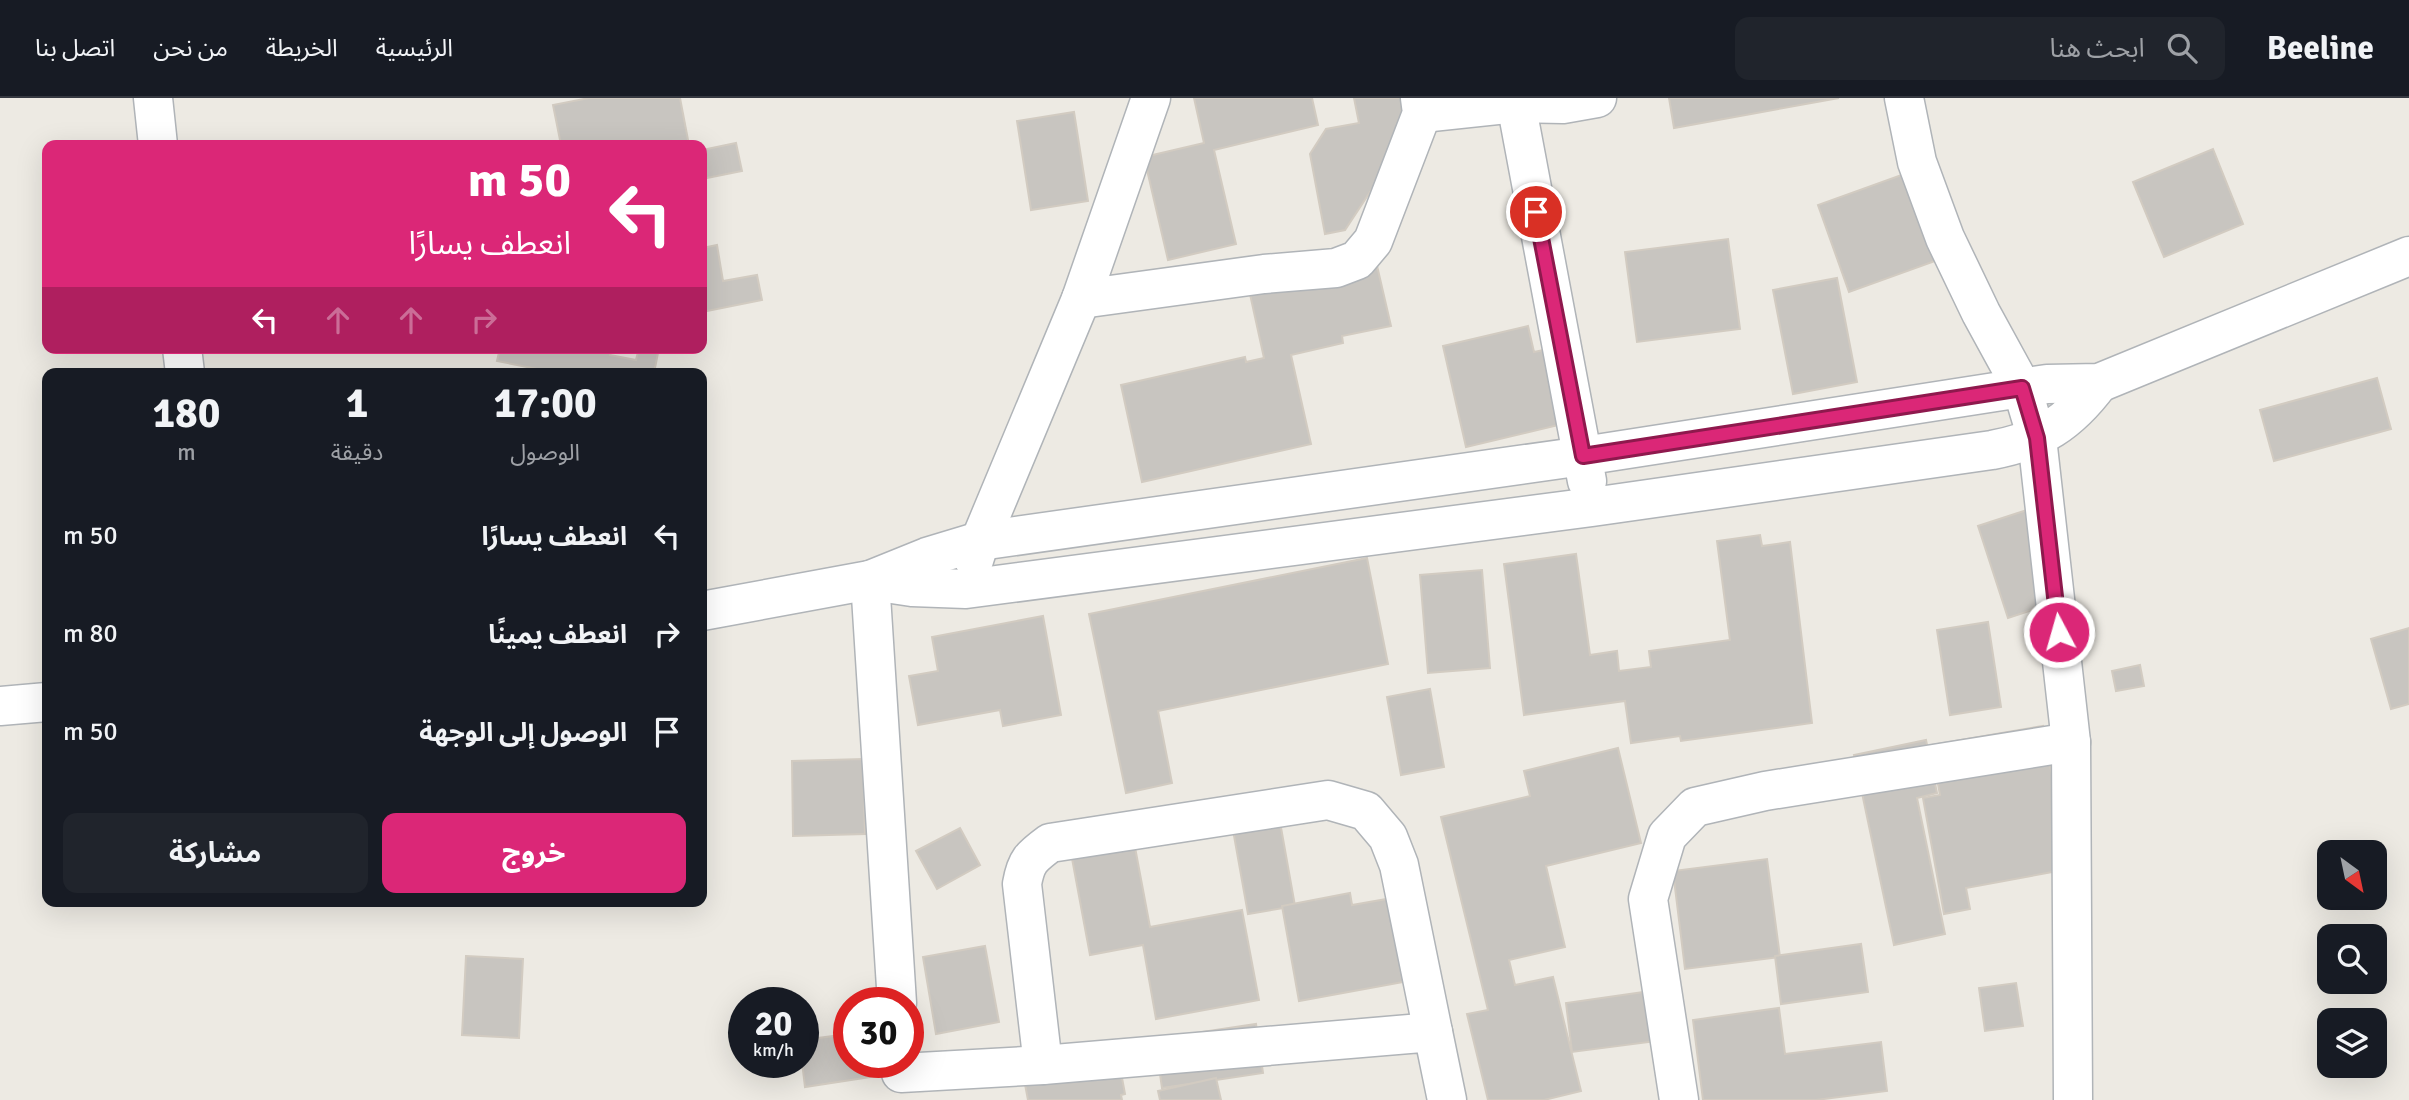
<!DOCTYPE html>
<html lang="ar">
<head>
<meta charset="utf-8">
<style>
  :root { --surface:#171b24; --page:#20242c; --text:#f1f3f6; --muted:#9ea1a6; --line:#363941; --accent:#db2777 }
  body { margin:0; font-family:Signika,"Noto Sans Arabic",sans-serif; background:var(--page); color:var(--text); direction:rtl; height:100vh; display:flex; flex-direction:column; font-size:26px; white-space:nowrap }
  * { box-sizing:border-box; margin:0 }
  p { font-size:23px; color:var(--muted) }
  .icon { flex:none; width:38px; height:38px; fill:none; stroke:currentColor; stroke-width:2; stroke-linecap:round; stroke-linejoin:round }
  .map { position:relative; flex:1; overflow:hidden; direction:ltr }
  .sheet { position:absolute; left:42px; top:270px; width:665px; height:539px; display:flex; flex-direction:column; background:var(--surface); border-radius:14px; box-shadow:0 7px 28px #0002; direction:rtl }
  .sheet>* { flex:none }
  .top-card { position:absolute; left:42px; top:42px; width:665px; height:214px; border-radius:14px; box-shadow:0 7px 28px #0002; direction:rtl; background:#db2777; color:#fff; overflow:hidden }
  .needle { width:46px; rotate:147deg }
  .buttons { position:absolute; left:2317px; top:742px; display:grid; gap:14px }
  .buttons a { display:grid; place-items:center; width:70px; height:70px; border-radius:14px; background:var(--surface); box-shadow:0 7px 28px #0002; font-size:35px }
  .speed { position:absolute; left:728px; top:889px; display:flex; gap:14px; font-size:35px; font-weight:700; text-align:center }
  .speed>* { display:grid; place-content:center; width:91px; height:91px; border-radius:50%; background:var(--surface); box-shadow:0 7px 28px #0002; line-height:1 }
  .speed small { font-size:18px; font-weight:400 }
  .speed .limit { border:10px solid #d22; background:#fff; color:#111 }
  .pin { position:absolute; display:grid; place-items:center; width:60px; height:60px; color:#fff; margin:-30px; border:4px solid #fff; border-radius:50%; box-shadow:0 2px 7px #0007 }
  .me { position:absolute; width:77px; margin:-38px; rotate:354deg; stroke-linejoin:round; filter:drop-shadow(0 0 5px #0008) }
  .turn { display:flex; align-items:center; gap:24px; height:147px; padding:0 21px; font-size:32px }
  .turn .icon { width:91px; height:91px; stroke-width:2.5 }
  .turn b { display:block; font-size:49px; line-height:60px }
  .lanes { display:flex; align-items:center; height:66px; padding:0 21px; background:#0003; justify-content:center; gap:35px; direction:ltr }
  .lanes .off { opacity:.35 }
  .eta { display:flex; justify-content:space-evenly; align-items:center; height:119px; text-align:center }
  .eta b { font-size:42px; font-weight:700; line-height:49px }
  .primary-button { display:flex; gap:14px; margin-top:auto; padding:14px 21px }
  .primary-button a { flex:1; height:80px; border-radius:14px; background:var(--accent); color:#fff; font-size:28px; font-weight:700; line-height:80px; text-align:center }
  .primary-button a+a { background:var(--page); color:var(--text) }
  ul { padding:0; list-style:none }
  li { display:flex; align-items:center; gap:21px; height:98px; padding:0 21px }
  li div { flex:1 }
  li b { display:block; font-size:26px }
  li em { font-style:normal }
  header { display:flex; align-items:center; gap:42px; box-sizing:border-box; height:98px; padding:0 35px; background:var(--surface); border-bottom:2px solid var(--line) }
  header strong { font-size:33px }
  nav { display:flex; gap:38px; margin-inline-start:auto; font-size:24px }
  .search { width:490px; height:63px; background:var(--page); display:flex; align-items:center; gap:18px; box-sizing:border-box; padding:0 24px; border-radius:14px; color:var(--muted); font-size:26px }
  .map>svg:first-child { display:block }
  .building { fill:#c8c5c0; stroke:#d2cbc1; stroke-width:2 }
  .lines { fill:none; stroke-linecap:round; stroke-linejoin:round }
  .minor-casing { stroke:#b0b4b8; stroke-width:41 }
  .minor { stroke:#fff; stroke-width:38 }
  .route-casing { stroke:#8e194d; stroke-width:18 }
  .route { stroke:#db2777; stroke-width:12 }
</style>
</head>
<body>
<header>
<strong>Beeline</strong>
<div class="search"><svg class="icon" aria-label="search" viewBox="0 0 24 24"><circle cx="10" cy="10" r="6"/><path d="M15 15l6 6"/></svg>ابحث هنا</div>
<nav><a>الرئيسية</a><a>الخريطة</a><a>من نحن</a><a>اتصل بنا</a></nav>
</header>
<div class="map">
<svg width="2409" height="1002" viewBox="0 0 2409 1002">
  <rect width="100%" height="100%" fill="#edeae3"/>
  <g class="building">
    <polygon points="589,0 680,0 689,47 561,47 553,7"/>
    <polygon points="1194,0 1312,0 1318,27 1214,52 1236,146 1168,162 1144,59 1204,45"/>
    <polygon points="1354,0 1411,0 1416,24 1345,132 1325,136 1310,56 1326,31 1359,25"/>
    <polygon points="1669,0 1839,0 1674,30"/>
    <polygon points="1074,14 1088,103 1031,112 1017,23"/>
    <polygon points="736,45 742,73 702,81 702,52"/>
    <polygon points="2213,51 2243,126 2164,159 2133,84"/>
    <polygon points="1907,75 1938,162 1849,194 1818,107"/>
    <polygon points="1728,141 1740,231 1637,244 1625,154"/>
    <polygon points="717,147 723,183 757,177 762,202 702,214 702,150"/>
    <polygon points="1375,159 1391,228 1342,238 1343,245 1291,257 1311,346 1142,384 1121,287 1245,259 1246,264 1264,260 1248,187"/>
    <polygon points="1837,180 1857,284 1793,296 1773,192"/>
    <polygon points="1528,228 1534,254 1558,249 1575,323 1466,349 1443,248"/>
    <polygon points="500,250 612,250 610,257 636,262 639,250 659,250 654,275 557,275 497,263"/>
    <polygon points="2377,280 2391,331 2274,363 2260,312"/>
    <polygon points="2033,410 2062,502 2008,520 1978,428"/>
    <polygon points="1760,437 1762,448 1790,444 1812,625 1681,643 1680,638 1631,645 1625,603 1524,617 1504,466 1576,456 1590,557 1617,553 1619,573 1651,569 1649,553 1730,542 1717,443"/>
    <polygon points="1367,460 1388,566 1158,613 1172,685 1126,695 1089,516"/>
    <polygon points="1482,472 1490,570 1428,575 1420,477"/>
    <polygon points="1043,518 1061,617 1003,628 1000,612 918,627 909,578 938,573 932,539"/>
    <polygon points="1988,524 2001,609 1950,617 1937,532"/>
    <polygon points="2409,530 2409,606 2391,611 2371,541"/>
    <polygon points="2140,567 2144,588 2116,593 2112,573"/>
    <polygon points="1430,591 1444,669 1401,677 1387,599"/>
    <polygon points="2043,628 2069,771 1966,790 1970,811 1944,816 1923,700 1940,697 1931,647"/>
    <polygon points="1926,642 1937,695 1917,700 1945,836 1894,847 1854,657"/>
    <polygon points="1618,650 1641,745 1546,768 1565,849 1509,862 1515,887 1553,879 1581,993 1544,1002 1488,1002 1467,916 1488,912 1441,719 1530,698 1524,673"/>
    <polygon points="863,661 865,736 793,738 792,663"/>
    <polygon points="1280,724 1295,808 1248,816 1233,732"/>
    <polygon points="960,730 980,767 937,791 916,753"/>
    <polygon points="1134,744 1150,829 1242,812 1259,902 1156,921 1143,847 1090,857 1071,755"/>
    <polygon points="1767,761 1780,859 1685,871 1673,773"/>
    <polygon points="1350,795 1352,807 1421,795 1436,878 1299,903 1282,808"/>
    <polygon points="1861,846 1868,894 1781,906 1775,858"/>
    <polygon points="985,848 999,924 936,936 923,859"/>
    <polygon points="466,858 523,861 519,940 462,937"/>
    <polygon points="2016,885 2023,928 1985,933 1979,890"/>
    <polygon points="1651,893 1657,943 1572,954 1566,905"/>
    <polygon points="1779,910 1785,956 1881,944 1887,993 1816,1002 1703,1002 1693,922"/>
    <polygon points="1256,926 1263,975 1162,990 1155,941"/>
    <polygon points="849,936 849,964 895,964 897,975 805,989 802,964 803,942"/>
    <polygon points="1115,942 1125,996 1121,997 1122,1002 1028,1002 1020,960"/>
    <polygon points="1216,980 1221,1002 1160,1002 1158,993"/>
  </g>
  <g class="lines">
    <defs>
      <g id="minor">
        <polyline points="153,0 158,47"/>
        <polyline points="1904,0 1917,64 1945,140 1981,215 2022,290 2037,340 2071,644 2073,1002"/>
        <polyline points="1516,5 1587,383"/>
        <polyline points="1422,15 1516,5 1563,6 1597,0"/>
        <polyline points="1081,201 1264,176 1336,170 1357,162 1373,143 1422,15 1420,0"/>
        <polyline points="182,250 185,275"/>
        <polyline points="974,462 980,443 1081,201 1151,0"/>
        <polyline points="870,482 897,905"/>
        <path d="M872,483L912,489L966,491L1592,409L1992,352C2041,343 2069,325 2099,285"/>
        <polyline points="702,513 870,482 927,459 980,443 1583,358 2047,286 2099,285 2409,158"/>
        <polyline points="0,608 47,604"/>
        <path d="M1043,967L1022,786C1026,763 1031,759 1050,745L1328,702L1366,713L1388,739L1399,767L1433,934"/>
        <polyline points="901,975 1043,967 1433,934 1447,1002"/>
        <polyline points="1679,1002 1648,801 1667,738 1695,709 1765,693 2071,644"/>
      </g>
    </defs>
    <use href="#minor" class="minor-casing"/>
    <use href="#minor" class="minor"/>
  </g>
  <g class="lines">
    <defs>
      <polyline id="route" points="1536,114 1583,358 2022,290 2037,340 2059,534"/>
    </defs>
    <use href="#route" class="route-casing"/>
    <use href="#route" class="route"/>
  </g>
</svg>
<div class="buttons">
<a><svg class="needle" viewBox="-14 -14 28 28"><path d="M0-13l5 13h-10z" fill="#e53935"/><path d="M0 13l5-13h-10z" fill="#9ea1a6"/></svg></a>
<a><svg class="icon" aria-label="search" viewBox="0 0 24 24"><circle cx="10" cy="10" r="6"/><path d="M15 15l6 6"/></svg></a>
<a><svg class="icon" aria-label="layers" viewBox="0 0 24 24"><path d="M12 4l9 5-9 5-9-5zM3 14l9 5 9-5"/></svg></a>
</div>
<div class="speed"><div>20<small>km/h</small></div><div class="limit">30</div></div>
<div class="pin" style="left:1536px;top:114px;background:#d93025"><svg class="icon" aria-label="arrive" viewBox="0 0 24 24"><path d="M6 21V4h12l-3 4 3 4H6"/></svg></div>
<svg class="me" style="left:2059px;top:534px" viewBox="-20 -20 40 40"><circle r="17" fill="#db2777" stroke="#fff" stroke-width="3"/><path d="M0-11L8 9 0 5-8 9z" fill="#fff"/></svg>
<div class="top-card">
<div class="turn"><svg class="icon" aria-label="left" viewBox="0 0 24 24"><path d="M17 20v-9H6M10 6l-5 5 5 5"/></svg><div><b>50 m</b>انعطف يسارًا</div></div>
<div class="lanes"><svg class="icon" aria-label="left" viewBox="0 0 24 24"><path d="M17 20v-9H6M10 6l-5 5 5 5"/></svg><svg class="icon off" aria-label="ahead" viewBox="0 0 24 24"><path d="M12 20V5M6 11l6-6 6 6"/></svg><svg class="icon off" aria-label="ahead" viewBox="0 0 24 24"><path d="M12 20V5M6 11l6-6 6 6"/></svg><svg class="icon off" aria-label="right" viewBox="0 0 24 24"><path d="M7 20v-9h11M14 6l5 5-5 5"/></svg></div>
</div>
<section class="sheet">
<div class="eta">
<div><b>17:00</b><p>الوصول</p></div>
<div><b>1</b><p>دقيقة</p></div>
<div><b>180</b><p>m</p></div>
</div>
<ul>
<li><svg class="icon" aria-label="left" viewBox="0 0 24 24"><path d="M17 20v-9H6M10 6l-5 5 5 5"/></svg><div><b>انعطف يسارًا</b></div><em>50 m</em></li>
<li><svg class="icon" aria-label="right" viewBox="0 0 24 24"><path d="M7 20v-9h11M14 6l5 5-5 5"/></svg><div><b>انعطف يمينًا</b></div><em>80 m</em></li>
<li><svg class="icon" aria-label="arrive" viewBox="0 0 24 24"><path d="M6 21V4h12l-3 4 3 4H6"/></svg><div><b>الوصول إلى الوجهة</b></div><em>50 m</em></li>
</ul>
<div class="primary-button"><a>خروج</a><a>مشاركة</a></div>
</section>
</div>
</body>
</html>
